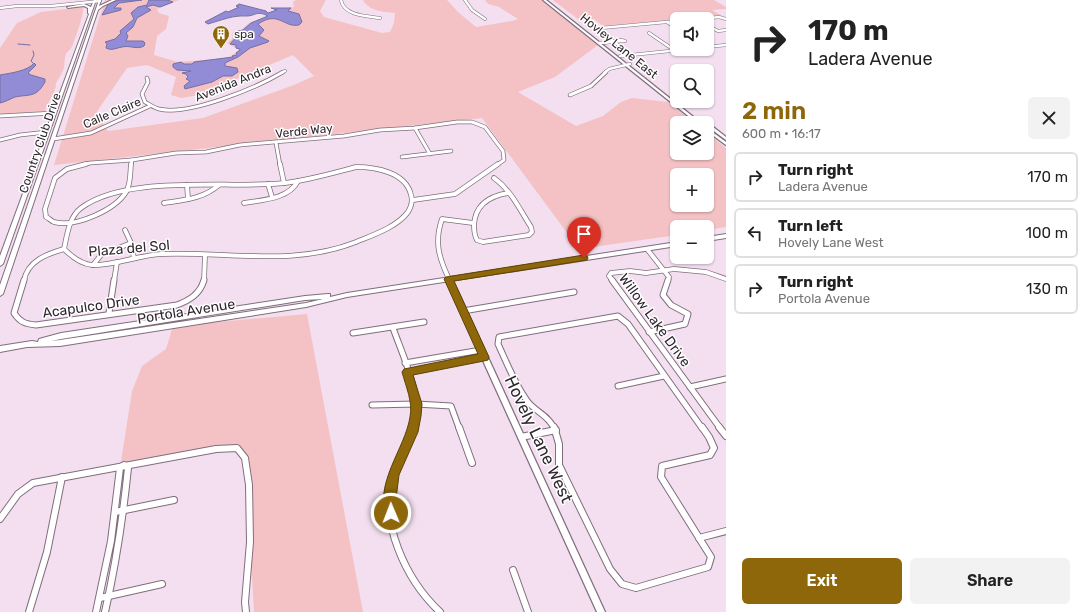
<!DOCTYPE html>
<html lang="en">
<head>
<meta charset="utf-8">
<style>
  :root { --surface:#fff; --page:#f2f2f2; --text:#222; --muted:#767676; --line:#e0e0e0; --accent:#8d6709 }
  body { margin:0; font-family:Rubik,sans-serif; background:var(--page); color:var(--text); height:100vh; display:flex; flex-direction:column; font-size:15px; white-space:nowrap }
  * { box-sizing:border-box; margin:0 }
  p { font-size:13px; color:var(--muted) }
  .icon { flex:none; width:22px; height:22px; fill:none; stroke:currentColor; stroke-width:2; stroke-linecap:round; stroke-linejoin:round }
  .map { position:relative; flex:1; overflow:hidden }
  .sheet { display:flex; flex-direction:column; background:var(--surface); width:360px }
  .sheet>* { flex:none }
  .top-card { background:#fff; color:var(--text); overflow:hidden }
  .fabs { position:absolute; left:670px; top:12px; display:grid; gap:8px }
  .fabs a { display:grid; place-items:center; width:44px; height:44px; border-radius:6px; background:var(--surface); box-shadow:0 1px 3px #0004; font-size:20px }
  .pin { position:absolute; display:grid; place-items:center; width:34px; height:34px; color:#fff; margin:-41px -17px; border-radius:50% 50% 50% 0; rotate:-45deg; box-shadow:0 0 4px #0007 }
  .pin .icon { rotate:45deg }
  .me { position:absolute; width:44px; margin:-22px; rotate:359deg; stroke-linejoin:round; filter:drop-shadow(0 0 3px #0008) }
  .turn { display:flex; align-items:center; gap:14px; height:84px; padding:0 16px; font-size:18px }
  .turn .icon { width:52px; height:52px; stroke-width:2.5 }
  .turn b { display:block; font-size:28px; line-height:34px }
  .round { display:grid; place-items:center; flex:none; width:42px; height:42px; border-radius:6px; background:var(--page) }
  .summary { display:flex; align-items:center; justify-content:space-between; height:68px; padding:0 16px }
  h1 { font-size:24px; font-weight:600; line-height:30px; color:var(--accent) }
  .button { display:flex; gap:8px; margin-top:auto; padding:8px 16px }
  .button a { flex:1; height:46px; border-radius:6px; background:var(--accent); color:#fff; font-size:16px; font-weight:600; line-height:46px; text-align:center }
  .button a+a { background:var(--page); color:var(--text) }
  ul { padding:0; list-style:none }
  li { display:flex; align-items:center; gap:12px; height:50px; margin:0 8px 6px; padding:0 8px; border:2px solid var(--line); border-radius:6px }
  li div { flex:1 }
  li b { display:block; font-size:15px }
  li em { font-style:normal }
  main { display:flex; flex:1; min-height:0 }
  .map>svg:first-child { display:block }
  .green { fill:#f4c2c4; fill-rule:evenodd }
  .water { fill:#928cd6; stroke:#756ea4 }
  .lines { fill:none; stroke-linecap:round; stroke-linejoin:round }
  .stream { stroke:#756ea4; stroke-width:1 }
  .minor-far4-casing { stroke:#806e7d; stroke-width:3.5 }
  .minor-far3-casing { stroke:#806e7d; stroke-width:4.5 }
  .minor-far2-casing { stroke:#806e7d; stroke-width:5.5 }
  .minor-far1-casing { stroke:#806e7d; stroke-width:7 }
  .minor-casing { stroke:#806e7d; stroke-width:8 }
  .tertiary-casing { stroke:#806e7d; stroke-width:2.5 }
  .secondary-casing { stroke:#806e7d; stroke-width:2 }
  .minor-far4 { stroke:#fff; stroke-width:2.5 }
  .minor-far3 { stroke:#fff; stroke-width:3 }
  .minor-far2 { stroke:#fff; stroke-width:4 }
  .minor-far1 { stroke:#fff; stroke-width:5 }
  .minor { stroke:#fff; stroke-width:6 }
  .tertiary { fill:#fff; fill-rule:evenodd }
  .secondary { fill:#fff; fill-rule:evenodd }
  .route { fill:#8d6709; stroke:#5c4306 }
  .labels { text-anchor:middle; stroke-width:3; stroke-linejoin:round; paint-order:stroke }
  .far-poi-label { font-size:12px; fill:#30282f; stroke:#fff; text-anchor:start }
  .far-street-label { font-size:12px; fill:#30282f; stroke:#fff }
  .street-label { font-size:14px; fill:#30282f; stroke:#fff }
  .near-street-label { font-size:17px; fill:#30282f; stroke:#fff }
</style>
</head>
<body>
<main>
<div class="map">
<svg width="726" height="612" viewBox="0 0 726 612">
  <rect width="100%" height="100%" fill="#f3dff0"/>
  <g class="green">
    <path d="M105,0H179L157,9L159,13L169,16L166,29L157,36L154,55L178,62L228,58L239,50L227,43L232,39L233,32L241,30L249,23L267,16L277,9L294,7L293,2L296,0H326L320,11L324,17L382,33L390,32L394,23L395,13C383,12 369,11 363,0H447L459,13L476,27L512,21L518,19L499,7L488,4L485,0H541L598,45L555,77L518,92L576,126L603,116L621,102L632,98L668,102L695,123H677V153H707V133L726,148V227L707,230V227H677V235L579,249L482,118L54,165ZM293,55L314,76L294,85L203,118L108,131L96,113L127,68L147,65L176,77L171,95L181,98L199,95ZM677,175H707V205H677Z"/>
    <polygon points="553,0 714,0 726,7 726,9 712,10 721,15 603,26 594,19 579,20"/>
    <path d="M83,7C84,16 76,35 73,44C72,48 68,51 66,54C64,59 65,62 64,67C63,72 59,78 56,83C55,86 57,85 55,89C54,94 47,104 45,111L0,115V48L17,23L41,12Z"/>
    <polygon points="307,314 363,612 254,612 245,458 237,448 120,468 132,391 142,366 166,349 173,326"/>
  </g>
  <g class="water">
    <polygon points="120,0 142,0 119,3 114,8 121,8 121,10 102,15 109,3"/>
    <path d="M149,0H167L173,2L160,7L153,5L146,7L151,10L137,18L133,27L126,33L128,36L126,41H143L145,43L144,46C137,50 130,45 122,47C116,48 112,51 106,48L107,44L105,42L115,39L121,33L120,31L134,19L131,13L138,7L147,5Z"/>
    <path d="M239,4L266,11L268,13L277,10L271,8H291L288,11L299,14L302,22L299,25C283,28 279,10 258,24L264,30L259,36L269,41L268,42L250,48L238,57L225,63V66L237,68L238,72L232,76H223L212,82L185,89L184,86L190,81L186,79L188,77L186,74L182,73L191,71L177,70L173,67V64L181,62L184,64H192L194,62L233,57L232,56L237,55L236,53L240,50V49L236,48V45L230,44L237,36L234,34V32L243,30L251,23L268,16C257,10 255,16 247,16C233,15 222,20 208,24L205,22L226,11L228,12L239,7L236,6Z"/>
    <path d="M34,63L36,65L28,73L31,75L45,79V82C36,98 30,94 15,97C10,99 5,102 0,103V75C11,73 28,71 34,63Z"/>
  </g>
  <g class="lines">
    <g class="stream">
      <polyline points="18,44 30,45"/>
      <polyline points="33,51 34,55 31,61 33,63"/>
    </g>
    <defs>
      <g id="minor-far4">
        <path d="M341,0C344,16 367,16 380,18"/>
        <polyline points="465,0 472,10 485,19"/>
        <polyline points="0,8 17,6 51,6 100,1"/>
        <polyline points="701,19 719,17 726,19"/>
        <polyline points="677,21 601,28 599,30 631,55 689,49"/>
        <polyline points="667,22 677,29"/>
        <polyline points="707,25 718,31 726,30"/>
        <polyline points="649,33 674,50"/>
        <polygon points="621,40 625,41 609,42"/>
        <polyline points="599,43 609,42"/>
        <polyline points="605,43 609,42"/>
        <polyline points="707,47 726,45"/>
        <polyline points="620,56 631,55"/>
        <polyline points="281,73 285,71"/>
        <polyline points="604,73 609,69 630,64"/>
      </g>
      <g id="minor-far3">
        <path d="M147,78L148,82L142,94L145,102C149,104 154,108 159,109C189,116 256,88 283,72"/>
        <polyline points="570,95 591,86 606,72"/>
        <polyline points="0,116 54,113"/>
        <polyline points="415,128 430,154"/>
        <polyline points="53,139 91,133 150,106"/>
        <polyline points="0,140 20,135 47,132"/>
        <polyline points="276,143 280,165"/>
        <polyline points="402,157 451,151"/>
        <polyline points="132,160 176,153 206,152 240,145 344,136 380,130 415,128 457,122 472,122 485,127 503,151 504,160 497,165"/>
        <polyline points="82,165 90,163 132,160"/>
        <polyline points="131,165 132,160"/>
      </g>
      <g id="minor-far2">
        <path d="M86,164L67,169L55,178L45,209L46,217C49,218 51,221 54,222C75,228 115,210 126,192C131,184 130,173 131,164"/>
        <polyline points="280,164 284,183"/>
        <path d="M356,167C375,167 406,172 411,195C413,201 411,207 408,212C397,227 373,235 356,242C293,267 227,251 161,254C140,255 112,266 92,265C81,264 72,257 64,249C67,235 69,217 81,208C127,174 228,189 285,183C309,180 333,173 356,167Z"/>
        <path d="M494,178C511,190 520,210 531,227L532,232L529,235L483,242L477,240C474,235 474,230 474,225C475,204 490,196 508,193"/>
        <polyline points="268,184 272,197"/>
        <polyline points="187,185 188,199"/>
        <polyline points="413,200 455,194 498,164"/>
        <path d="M164,203C184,200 203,199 219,185"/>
        <path d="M244,203C262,200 289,199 298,181"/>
        <polyline points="125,230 131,243"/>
        <polyline points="647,249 669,277 668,281"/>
        <polyline points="93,265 101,255 131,243 134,258"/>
        <path d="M449,279C439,258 434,242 442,219L473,223"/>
        <path d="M24,281C27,261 47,254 64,249"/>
        <polyline points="114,281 117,262"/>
        <polyline points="204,281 205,255"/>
        <polyline points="613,281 609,276 611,273 630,271 646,273 674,269 706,272 726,279"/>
      </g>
      <g id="minor-far1">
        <path d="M24,280L14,313C20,322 25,324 36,325L177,305C190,300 200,294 204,280"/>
        <polyline points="612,280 720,428"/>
        <polyline points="463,311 574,292"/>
        <polyline points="109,313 114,280"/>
        <path d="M393,328C404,359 422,394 414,428"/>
        <polyline points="649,332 685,324 688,314 671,305 663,295 668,280"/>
        <polyline points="353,333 424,322"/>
        <polyline points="405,363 481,350"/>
        <polyline points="407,372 484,357"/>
        <polyline points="618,386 664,376"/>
        <polyline points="690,387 726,379"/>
        <polyline points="372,405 416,404 451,406 459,428"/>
        <path d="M554,428C548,415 536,412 528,402C515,385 507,363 498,344L499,337L618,316L628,324L702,428"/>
      </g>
      <g id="minor">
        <path d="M414,427C409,444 398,458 393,474C378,521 406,580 440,612"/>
        <polyline points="459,427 472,463"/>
        <polyline points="554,427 559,444 559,465 610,569 622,584 636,588 708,567 711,557 661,477 662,466 710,455 714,448 709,437 702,427"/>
        <polyline points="719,427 726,436"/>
        <polyline points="521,437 556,430"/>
        <polyline points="115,512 174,500"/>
        <polyline points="0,519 18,494 33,483 216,449 237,448 245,458 249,485 250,542 245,602 246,612"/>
        <polyline points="699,538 726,531"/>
        <polyline points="513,570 528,612"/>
        <polyline points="100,598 162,584"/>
        <polyline points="29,612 47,552 62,477"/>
        <path d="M96,612L111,541L120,468L124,465L128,468C123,517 116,564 105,612"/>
      </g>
      <g id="tertiary">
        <polygon points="543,0 546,0 701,123 697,123"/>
        <polygon points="706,123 708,123 726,137 726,140 707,126"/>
        <polygon points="707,128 726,142 726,145 707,131"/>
        <polygon points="449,277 452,279 605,612 597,612 446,279"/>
      </g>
      <g id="secondary">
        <polygon points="94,0 96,0 3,264 0,266 0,256 89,14 88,13 88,8 84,6 68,8 67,7 84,4 91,7"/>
        <polygon points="99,0 101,0 99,6 112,0 116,0 103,6 98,10 3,294 0,296 0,285"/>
        <polygon points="726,234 726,238 707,241 707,237"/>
        <path d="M677,242V246L347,297L306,307L60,346L27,347L0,352V346L32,341L38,342L39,339L61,333L305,296L328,294H330V297L347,293ZM323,299L306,303L60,340L51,341L61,339L305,300Z"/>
      </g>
    </defs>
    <use href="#minor-far4" class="minor-far4-casing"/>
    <use href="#minor-far3" class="minor-far3-casing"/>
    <use href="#minor-far2" class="minor-far2-casing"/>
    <use href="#minor-far1" class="minor-far1-casing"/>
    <use href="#minor" class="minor-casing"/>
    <use href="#tertiary" class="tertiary-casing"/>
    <use href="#secondary" class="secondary-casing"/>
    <use href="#minor-far4" class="minor-far4"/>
    <use href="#minor-far3" class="minor-far3"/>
    <use href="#minor-far2" class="minor-far2"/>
    <use href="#minor-far1" class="minor-far1"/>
    <use href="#minor" class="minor"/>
    <use href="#tertiary" class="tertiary"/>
    <use href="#secondary" class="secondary"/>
  </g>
  <path class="route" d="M584,255L587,256L588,258L587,260L454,281L489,357L488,360L484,361L413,375L422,404L421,416L418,432L399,475L396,499L397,513L395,518L391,519L387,518C373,484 405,449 410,417C413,402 406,387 402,372L404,369L478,354L444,279L446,277Z"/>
  <defs>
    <symbol id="building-pin" viewBox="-11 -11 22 30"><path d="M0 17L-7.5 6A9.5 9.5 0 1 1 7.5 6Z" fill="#8d6709" stroke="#fff"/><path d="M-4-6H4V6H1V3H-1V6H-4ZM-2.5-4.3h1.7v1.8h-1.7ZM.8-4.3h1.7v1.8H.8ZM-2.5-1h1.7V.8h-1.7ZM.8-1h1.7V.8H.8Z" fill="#fff"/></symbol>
  </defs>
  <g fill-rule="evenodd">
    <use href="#building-pin" x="211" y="24" width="20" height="27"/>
  </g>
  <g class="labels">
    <g class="far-poi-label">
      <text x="234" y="38">spa</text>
    </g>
    <g class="far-street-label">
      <text transform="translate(619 46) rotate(39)" y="4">Hovley Lane East</text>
      <text transform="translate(233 83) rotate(-22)" y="4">Avenida Andra</text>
      <text transform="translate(112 113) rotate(-23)" y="4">Calle Claire</text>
      <text transform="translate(304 131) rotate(-6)" y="4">Verde Way</text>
      <text transform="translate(40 143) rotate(-71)" y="4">Country Club Drive</text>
    </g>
    <g class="street-label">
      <text transform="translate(129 248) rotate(-5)" y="5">Plaza del Sol</text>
      <text transform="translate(91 306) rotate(-8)" y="5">Acapulco Drive</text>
      <text transform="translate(186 311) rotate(-9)" y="5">Portola Avenue</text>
      <text transform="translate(655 320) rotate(54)" y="5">Willow Lake Drive</text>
    </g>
    <g class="near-street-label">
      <text transform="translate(539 439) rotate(65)" y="6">Hovely Lane West</text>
    </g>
  </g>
</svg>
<div class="fabs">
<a><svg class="icon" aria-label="sound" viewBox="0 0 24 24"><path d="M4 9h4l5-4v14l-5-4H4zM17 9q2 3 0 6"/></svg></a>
<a><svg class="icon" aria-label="search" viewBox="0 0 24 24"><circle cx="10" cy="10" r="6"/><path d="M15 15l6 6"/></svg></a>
<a><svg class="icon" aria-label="layers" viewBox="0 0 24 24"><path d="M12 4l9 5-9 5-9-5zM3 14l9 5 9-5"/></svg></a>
<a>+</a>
<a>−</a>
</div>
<div class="pin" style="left:584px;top:258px;background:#d93025"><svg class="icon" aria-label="arrive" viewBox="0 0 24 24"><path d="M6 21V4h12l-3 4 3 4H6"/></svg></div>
<svg class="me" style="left:391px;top:513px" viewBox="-20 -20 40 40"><circle r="17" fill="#8d6709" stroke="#fff" stroke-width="3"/><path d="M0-11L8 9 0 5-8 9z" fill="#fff"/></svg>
</div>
<section class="sheet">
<div class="top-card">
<div class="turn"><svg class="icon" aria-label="right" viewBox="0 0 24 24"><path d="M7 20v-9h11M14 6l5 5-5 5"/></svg><div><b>170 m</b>Ladera Avenue</div></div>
</div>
<div class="summary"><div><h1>2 min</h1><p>600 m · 16:17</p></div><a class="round"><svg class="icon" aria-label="close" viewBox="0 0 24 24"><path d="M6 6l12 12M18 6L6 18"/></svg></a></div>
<ul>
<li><svg class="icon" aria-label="right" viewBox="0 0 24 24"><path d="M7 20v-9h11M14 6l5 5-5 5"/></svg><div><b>Turn right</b><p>Ladera Avenue</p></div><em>170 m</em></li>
<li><svg class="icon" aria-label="left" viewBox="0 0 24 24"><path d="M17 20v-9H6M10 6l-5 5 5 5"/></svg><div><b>Turn left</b><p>Hovely Lane West</p></div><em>100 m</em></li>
<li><svg class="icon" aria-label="right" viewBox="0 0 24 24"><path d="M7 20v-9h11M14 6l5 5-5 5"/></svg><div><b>Turn right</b><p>Portola Avenue</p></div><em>130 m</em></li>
</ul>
<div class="button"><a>Exit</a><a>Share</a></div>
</section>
</main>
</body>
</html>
